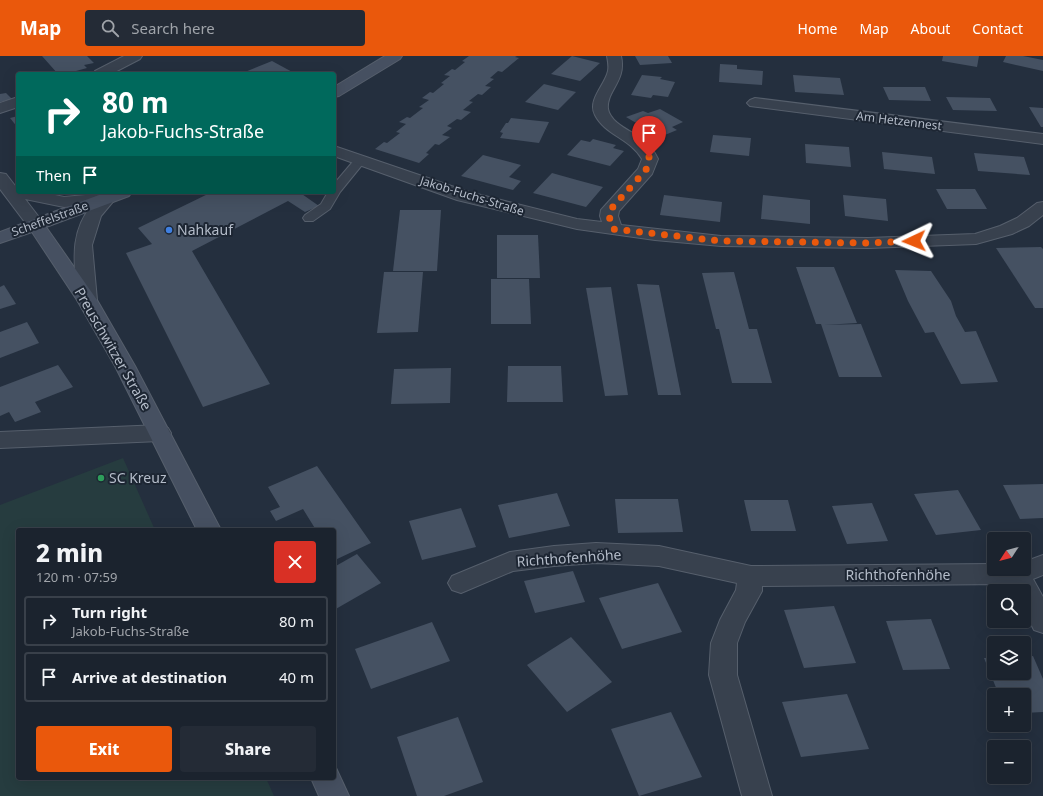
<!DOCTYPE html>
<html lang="en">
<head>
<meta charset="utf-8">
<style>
  :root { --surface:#1b232e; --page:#242b36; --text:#f1f3f6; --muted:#a0a4aa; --line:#39404a; --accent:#ea580c }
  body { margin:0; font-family:"Noto Sans",sans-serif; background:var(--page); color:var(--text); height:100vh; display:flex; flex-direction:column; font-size:15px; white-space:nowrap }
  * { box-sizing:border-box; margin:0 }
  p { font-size:13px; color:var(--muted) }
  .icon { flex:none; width:22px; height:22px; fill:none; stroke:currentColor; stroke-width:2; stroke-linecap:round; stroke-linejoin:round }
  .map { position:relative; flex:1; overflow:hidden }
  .drawer { position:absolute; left:16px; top:472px; width:320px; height:252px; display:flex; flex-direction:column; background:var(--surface); border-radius:4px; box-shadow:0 4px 16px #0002,0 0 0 1px var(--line) }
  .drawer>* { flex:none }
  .hud { position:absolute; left:16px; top:16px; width:320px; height:122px; border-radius:4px; box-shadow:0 4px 16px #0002,0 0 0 1px var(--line); background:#00695c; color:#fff; overflow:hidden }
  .needle { width:26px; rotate:234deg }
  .fabs { position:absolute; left:987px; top:476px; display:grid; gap:8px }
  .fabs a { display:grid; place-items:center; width:44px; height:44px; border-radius:4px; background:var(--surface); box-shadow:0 4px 16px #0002,0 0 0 1px var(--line); font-size:20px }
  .pin { position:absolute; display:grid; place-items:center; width:34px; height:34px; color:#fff; margin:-41px -17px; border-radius:50% 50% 50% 0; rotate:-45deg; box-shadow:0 0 4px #0007 }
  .pin .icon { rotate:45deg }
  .me { position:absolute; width:44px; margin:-22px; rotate:268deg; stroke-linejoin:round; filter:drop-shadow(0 0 3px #0008) }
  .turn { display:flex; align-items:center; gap:14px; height:84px; padding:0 20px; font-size:18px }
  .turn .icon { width:52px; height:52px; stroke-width:2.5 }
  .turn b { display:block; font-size:28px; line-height:34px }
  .then { display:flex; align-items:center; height:38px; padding:0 20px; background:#0003; gap:8px; font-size:15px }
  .round { display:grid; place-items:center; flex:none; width:42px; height:42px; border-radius:4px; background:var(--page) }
  .overview { display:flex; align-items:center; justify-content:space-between; height:68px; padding:0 20px }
  h1 { font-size:24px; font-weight:800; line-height:30px }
  .cta { display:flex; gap:8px; margin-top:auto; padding:8px 20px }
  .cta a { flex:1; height:46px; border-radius:4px; background:var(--accent); color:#fff; font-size:16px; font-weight:800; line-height:46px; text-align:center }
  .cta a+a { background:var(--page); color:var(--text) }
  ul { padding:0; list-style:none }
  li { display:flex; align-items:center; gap:12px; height:50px; margin:0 8px 6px; padding:0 12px; border:2px solid var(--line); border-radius:4px }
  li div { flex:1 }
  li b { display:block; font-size:15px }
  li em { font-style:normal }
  header { display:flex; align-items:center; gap:24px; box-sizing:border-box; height:56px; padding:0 20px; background:var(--accent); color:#fff }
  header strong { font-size:19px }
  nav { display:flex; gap:22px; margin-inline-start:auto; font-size:14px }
  .search { width:280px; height:36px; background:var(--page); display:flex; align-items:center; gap:10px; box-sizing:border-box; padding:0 14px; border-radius:4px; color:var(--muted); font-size:15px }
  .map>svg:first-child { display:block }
  .green { fill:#263c3f }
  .building { fill:#455162 }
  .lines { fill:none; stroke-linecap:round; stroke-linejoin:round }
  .lane-casing { stroke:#565f6c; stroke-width:2 }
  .street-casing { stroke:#565f6c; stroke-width:2 }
  .secondary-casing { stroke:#565f6c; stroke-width:2 }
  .lane { fill:#38414e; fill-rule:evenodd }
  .street { fill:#38414e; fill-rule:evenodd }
  .secondary { fill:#465061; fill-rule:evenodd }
  .route { stroke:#ea580c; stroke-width:7; stroke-dasharray:0 12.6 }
  .shop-dot { fill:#3f7fe0; stroke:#1d2633; stroke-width:1.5 }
  .leisure-dot { fill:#2e9e5b; stroke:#1d2633; stroke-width:1.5 }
  .labels { text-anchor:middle; stroke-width:4; stroke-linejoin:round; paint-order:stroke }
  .far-street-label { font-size:12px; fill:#b4bcc9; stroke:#1d2633 }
  .poi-label { font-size:14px; fill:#b4bcc9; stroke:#1d2633; text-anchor:start }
  .street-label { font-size:14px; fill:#b4bcc9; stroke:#1d2633 }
</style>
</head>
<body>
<header>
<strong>Map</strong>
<div class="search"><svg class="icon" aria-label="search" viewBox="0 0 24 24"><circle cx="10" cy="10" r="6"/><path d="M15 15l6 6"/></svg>Search here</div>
<nav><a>Home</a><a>Map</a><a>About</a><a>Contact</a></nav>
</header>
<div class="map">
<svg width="1043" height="740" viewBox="0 0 1043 740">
  <rect width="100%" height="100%" fill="#242f3e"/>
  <polygon class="green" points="123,402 155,474 18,474 18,722 266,722 274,740 0,740 0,449"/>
  <g class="building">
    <polygon points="42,0 87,0 94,7 84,9 87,12 65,18 58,18"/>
    <polygon points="469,0 517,0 515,1 519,2 502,16 498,15 490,22 494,23 485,30 491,31 482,39 478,38 469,45 473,46 463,54 471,56 461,64 457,63 447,70 452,72 442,79 450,81 439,89 435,88 426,97 429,98 419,107 375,93 384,86 387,87 400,77 396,76 406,68 399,66 407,61 410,62 423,52 419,51 429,44 422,42 430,36 433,37 444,28 441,27 450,20 444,19 452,13 455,14 465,6 462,5"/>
    <polygon points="572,0 600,7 580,25 551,18"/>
    <polygon points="635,0 668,0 672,7 640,9"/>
    <polygon points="943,0 979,0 977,11 942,5"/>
    <polygon points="1006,0 1023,0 1043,4 1043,15 1003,6"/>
    <polygon points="272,5 296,18 240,18"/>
    <polygon points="720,8 737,9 737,13 763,15 762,29 719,26"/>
    <polygon points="642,19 662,21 660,23 675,26 668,41 653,39 651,42 631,39"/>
    <polygon points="793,19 840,22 844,39 795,36"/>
    <polygon points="544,28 576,36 558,54 525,46"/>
    <polygon points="883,31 925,31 931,45 889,44"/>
    <polygon points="6,37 12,43 0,46 0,38"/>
    <polygon points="946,41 990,42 997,55 953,54"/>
    <polygon points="1029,51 1043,52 1043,71 1041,71"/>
    <polygon points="660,53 683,66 672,71 677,74 660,81 626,61 643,55 648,57"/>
    <polygon points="18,60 18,72 10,62"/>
    <polygon points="511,62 549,66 539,87 500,82 503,77 500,76 506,67 508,67"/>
    <polygon points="713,79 751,82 749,100 710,96"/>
    <polygon points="593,83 616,89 613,92 624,95 610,110 567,99 581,84 590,86"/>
    <polygon points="805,88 849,91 851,111 806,107"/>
    <polygon points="882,96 932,101 935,118 884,113"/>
    <polygon points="974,97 1024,101 1030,119 978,115"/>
    <polygon points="483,99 521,109 509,121 521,125 513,134 461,120"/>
    <polygon points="552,117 577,124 603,131 586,151 533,137"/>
    <polygon points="936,133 975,133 987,153 947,153"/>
    <polygon points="212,136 299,136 319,150 305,156 288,145 192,195 270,328 203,351 126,197 152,188 138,172"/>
    <polygon points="664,139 722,146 720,166 660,159"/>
    <polygon points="763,139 810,144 810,168 761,163"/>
    <polygon points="843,139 886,143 888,165 845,160"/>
    <polygon points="400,154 441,154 437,215 393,215"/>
    <polygon points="497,179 538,179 540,222 497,222"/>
    <polygon points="1041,191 1043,193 1043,252 1035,252 996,192"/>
    <polygon points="796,211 834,211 857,267 824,269 861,268 882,321 839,321 821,268 816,268"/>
    <polygon points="895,214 931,215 951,245 956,260 965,276 976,275 998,326 961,328 934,276 925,277 908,245"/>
    <polygon points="384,216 423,216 418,276 377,277"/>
    <polygon points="734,216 749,273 757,273 772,327 732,327 719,273 716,273 702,217"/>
    <polygon points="491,223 529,223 531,268 491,268"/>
    <polygon points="637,228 659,229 681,339 658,339"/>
    <polygon points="4,229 16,248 0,253 0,231"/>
    <polygon points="611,231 628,339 605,340 586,232"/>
    <polygon points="27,266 39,287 0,302 0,276"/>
    <polygon points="58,309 73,331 35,346 41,356 15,366 9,356 0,360 0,331"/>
    <polygon points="508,310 561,310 563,346 507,346"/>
    <polygon points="451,312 450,347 391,348 394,313"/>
    <polygon points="317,410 371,487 335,504 334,474 316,474 303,453 276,465 270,455 280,451 268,431"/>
    <polygon points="1043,428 1043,462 1020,463 1003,429"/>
    <polygon points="958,434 981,474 936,479 914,438"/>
    <polygon points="557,437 570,470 509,482 498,449"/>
    <polygon points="615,443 678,443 683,476 618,477"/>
    <polygon points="744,444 788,444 796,475 751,475"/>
    <polygon points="872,447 888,485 847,488 832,450"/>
    <polygon points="461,452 476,491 422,504 409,465"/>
    <polygon points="357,498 381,527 334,554 334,511"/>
    <polygon points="573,515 585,546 535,557 524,525"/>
    <polygon points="658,527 682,576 622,593 599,542"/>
    <polygon points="834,550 856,607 804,612 784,554"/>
    <polygon points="931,563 950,613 903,614 886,565"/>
    <polygon points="432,566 450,605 371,633 355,593"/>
    <polygon points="571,581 612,626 567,656 527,609"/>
    <polygon points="1033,600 1043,623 1043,656 1024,657 1024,639 999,639 984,602 994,602 994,617 1024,617 1024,601"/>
    <polygon points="847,638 869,693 801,701 782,646"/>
    <polygon points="671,656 702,721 639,740 611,673"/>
    <polygon points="458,661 483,726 444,740 417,740 397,681"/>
  </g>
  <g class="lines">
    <defs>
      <polygon id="lane" points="360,101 366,104 340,136 330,153 313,165 305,165 303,162 305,159 321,148 328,136 334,136 334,128 356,102"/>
      <g id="street">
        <polygon points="124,0 142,0 140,3 111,18 93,18 95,15"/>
        <path d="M607,0H621C627,25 606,35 608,53C611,69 635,76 645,85C651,90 655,97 658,103L652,118L619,155L618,160L621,169L721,180L868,182L975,178L1000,170L1017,162L1037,147L1043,146V159L1029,170L1012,178L976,188L868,192L721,190L655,184L577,173L457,144L334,100V90L469,136L577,163L602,166L600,160L601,154L638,113L642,103C631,83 605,79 595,59C587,44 605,29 608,15C609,10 608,5 607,0Z"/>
        <polygon points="18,41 18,51 0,57 0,47"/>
        <polygon points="755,42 1043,78 1043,88 750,50 747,47 750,44"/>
        <path d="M0,117L6,118L16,131H18V136H42L64,141L107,137L113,138L116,142L101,160L92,189L97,244L94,248L87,250L80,248L77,244C75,209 68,178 92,149L64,151L25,143L45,169L42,173L36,174L30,173L0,133Z"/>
        <polygon points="160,369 168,372 171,377 168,382 160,385 0,392 0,376"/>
        <polygon points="596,487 659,490 751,510 994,508 994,513 1024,513 1024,506 1043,499 1043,519 1033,523 1043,541 1043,577 1034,574 1024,554 1024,535 1014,535 1011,528 762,530 762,535 745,566 737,587 737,619 772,740 742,740 709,619 711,587 720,564 736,534 737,527 659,510 596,507 554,510 513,515 461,537 452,534 448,527 452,520 510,496 554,490"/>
      </g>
      <g id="secondary">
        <polygon points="385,0 402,0 400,3 339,40 334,41 334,31"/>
        <polygon points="107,136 132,136 129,140 46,171 97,244 135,310 221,474 197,474 115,310 77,244 32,176 0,187 0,176"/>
        <polygon points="334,711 336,712 349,740 319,740 311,722 334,722"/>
      </g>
    </defs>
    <use href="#lane" class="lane-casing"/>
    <use href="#street" class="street-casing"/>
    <use href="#secondary" class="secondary-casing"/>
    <use href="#lane" class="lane"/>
    <use href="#street" class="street"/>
    <use href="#secondary" class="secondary"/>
  </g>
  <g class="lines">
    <polyline class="route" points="649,101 646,114 610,154 609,160 613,173 721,185 868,187 914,185"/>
  </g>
  <circle class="shop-dot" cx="169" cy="174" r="4"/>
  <circle class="leisure-dot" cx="101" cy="422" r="4"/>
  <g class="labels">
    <g class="far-street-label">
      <text transform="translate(899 65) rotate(7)" y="4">Am Hetzennest</text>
      <text transform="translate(472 140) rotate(17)" y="4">Jakob-Fuchs-Straße</text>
      <text transform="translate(50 163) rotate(-20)" y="4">Scheffelstraße</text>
    </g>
    <g class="poi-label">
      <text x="177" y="179">Nahkauf</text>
      <text x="109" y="427">SC Kreuz</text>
    </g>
    <g class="street-label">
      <text transform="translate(113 293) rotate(60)" y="5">Preuschwitzer Straße</text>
      <text transform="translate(569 502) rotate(-4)" y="5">Richthofenhöhe</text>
      <text x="898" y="524">Richthofenhöhe</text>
    </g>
  </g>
</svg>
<div class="fabs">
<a><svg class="needle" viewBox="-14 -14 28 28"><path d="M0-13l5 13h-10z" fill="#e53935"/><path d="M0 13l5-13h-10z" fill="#a0a4aa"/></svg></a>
<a><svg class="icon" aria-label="search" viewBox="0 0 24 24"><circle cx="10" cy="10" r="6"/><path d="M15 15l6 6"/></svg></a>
<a><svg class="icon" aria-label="layers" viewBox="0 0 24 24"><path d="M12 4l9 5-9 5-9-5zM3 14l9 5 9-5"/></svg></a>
<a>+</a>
<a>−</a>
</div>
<div class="pin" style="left:649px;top:101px;background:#d93025"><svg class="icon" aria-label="arrive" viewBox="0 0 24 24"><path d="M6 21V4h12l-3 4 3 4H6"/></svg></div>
<svg class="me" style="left:914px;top:185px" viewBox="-20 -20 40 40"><path d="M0-17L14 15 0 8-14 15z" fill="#ea580c" stroke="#fff" stroke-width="4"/></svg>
<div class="hud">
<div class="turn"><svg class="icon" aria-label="right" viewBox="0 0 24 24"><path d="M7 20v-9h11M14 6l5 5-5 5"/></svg><div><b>80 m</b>Jakob-Fuchs-Straße</div></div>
<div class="then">Then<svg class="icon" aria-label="arrive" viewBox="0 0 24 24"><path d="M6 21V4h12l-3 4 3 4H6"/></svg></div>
</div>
<section class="drawer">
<div class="overview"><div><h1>2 min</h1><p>120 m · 07:59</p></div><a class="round" style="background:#d93025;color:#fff"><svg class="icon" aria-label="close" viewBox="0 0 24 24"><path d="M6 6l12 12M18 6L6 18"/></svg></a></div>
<ul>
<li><svg class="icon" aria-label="right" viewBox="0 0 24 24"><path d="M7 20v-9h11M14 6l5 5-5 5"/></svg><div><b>Turn right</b><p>Jakob-Fuchs-Straße</p></div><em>80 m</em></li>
<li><svg class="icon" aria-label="arrive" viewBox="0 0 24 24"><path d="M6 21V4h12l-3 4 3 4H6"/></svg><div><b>Arrive at destination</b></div><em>40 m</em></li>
</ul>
<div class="cta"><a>Exit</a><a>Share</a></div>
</section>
</div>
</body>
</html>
